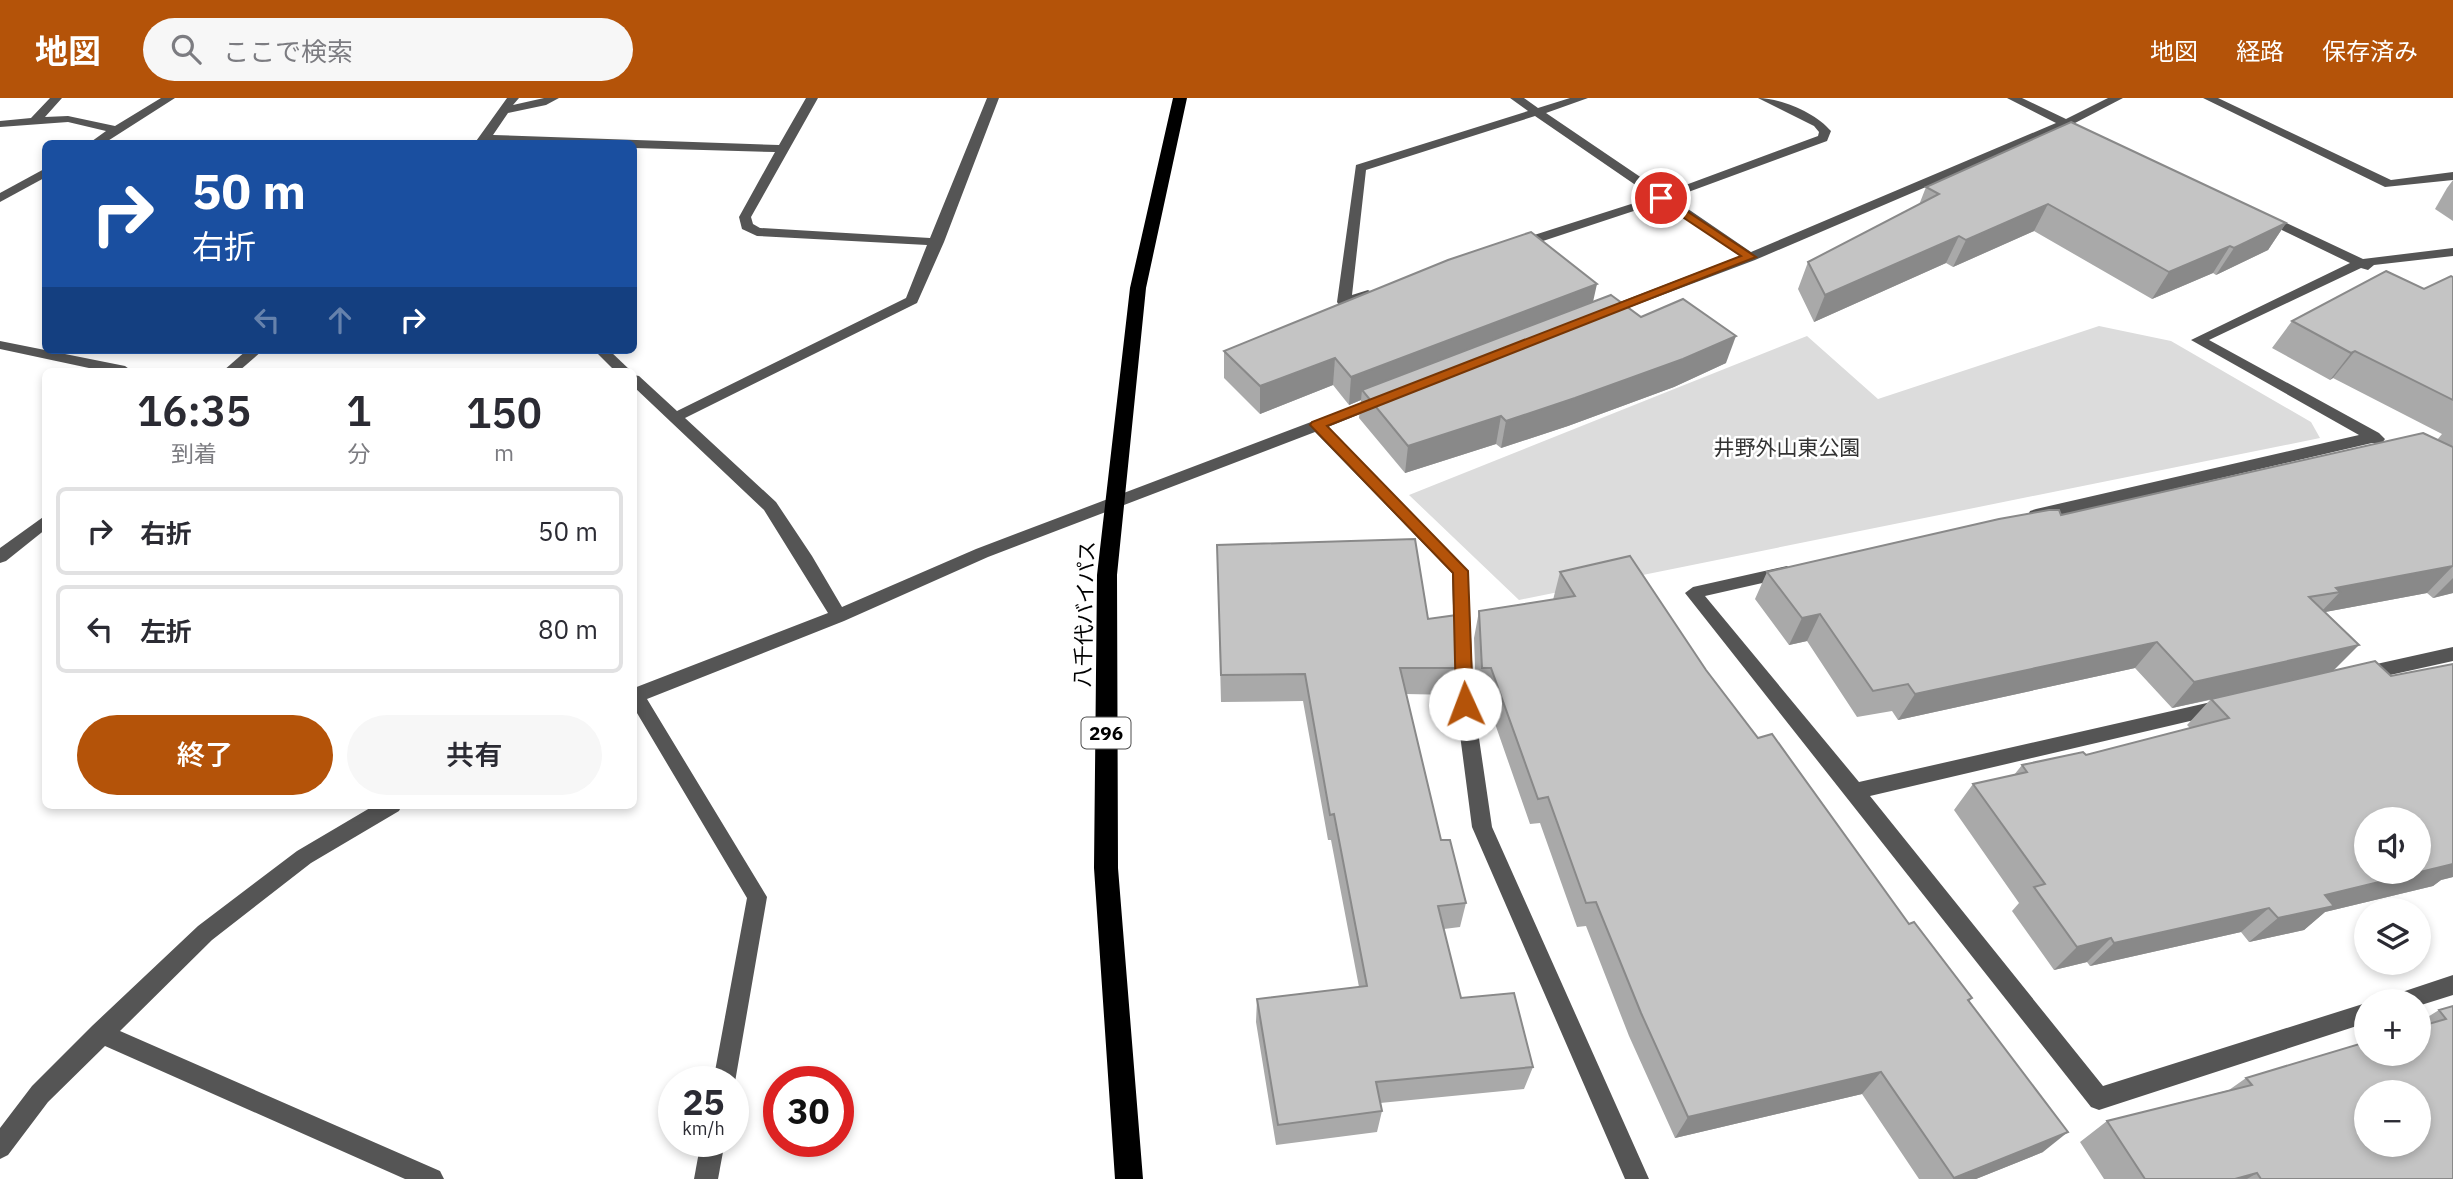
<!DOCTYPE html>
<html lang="ja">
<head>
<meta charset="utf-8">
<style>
  :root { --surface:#fff; --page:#f7f7f7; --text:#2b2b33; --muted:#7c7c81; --line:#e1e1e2; --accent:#b45309 }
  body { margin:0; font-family:"IBM Plex Sans","Noto Sans JP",sans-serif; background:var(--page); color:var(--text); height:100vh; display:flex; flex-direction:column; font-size:26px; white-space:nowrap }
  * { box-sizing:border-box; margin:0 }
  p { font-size:23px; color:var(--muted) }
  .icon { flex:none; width:38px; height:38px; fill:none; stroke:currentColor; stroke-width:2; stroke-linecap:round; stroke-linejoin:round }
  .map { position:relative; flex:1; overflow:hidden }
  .sheet { position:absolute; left:42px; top:270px; width:595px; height:441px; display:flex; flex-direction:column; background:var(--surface); border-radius:10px; box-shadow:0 4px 10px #0003 }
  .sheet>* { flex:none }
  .guide { position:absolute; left:42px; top:42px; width:595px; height:214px; border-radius:10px; box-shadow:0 4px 10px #0003; background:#1a4fa0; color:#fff; overflow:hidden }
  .fabs { position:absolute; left:2354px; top:709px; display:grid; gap:14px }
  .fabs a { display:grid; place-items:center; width:77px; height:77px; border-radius:50%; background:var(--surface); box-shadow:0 4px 10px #0003; font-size:35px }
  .speed { position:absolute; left:658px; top:968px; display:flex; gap:14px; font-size:35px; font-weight:700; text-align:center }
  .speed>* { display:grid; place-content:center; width:91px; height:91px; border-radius:50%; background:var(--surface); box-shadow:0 4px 10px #0003; line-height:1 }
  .speed small { font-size:18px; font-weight:400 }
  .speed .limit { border:10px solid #d22; background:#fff; color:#111 }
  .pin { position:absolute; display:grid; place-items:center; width:60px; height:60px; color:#fff; margin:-30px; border:4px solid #fff; border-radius:50%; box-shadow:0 2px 7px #0007 }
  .me { position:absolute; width:77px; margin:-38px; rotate:358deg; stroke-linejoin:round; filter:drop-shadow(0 0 5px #0008) }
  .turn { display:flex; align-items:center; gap:24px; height:147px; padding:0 35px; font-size:32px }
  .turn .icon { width:91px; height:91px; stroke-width:2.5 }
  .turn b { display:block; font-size:49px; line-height:60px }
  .lanes { display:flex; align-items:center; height:66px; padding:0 35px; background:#0003; justify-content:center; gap:35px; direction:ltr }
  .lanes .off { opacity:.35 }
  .eta { display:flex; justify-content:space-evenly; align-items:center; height:119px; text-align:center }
  .eta b { font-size:42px; font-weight:600; line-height:49px }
  .primary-button { display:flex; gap:14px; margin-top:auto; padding:14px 35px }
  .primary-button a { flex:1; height:80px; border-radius:42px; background:var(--accent); color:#fff; font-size:28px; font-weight:600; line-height:80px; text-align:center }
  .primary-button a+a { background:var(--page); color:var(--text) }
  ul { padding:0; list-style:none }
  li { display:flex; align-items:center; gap:21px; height:88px; margin:0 14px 10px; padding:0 21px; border:4px solid var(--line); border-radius:10px }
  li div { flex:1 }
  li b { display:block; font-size:26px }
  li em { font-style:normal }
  header { display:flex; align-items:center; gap:42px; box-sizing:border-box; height:98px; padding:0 35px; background:var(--accent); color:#fff }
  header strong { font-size:33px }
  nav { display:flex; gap:38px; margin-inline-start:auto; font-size:24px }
  .search { width:490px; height:63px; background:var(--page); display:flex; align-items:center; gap:18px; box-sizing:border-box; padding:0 24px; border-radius:38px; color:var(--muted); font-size:26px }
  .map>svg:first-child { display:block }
  .green { fill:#dcdcdc }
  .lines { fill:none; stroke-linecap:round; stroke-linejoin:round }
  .minor { fill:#555; fill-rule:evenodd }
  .highway { fill:#000; fill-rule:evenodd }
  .wall { fill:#a9a9a9 }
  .shaded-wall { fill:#898989 }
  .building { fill:#c4c4c4; stroke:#898989; stroke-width:2; fill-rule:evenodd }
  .route { fill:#b45309; stroke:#753606; stroke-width:2 }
  .labels { text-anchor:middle; stroke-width:5; stroke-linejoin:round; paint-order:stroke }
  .shield { fill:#fff; stroke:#4c4c4c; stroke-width:2 }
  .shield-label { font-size:19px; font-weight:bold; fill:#000 }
  .park-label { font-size:21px; fill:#333; stroke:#fff }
  .street-label { font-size:21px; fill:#000; stroke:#fff }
</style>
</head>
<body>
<header>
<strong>地図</strong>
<div class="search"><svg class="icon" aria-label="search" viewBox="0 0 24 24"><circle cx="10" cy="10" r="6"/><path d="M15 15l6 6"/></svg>ここで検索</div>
<nav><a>地図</a><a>経路</a><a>保存済み</a></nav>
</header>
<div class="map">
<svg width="2453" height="1081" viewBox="0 0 2453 1081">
  <rect width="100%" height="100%" fill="#fff"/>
  <polygon class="green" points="2099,228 2171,243 2311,324 2320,340 1519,502 1409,397 1807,238 1878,301"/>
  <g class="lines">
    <g class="minor">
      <polygon points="50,0 62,0 45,19 68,18 115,28 161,0 175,0 103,46 88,46 106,33 68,24 0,29 0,23 31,20"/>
      <polygon points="507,0 519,0 513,7 544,0 559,0 546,7 508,15 493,37 779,47 806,0 818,0 751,119 753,126 760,130 930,140 987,0 999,0 944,144 917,205 685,320 776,404 812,458 842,509 976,451 1377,299 1387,299 1389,302 1387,305 1328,329 1468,473 1474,606 1492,729 1649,1081 1625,1081 1472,729 1456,606 1452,475 1315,334 988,459 844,523 647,601 767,799 735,984 733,989 733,984 713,984 747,800 634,610 634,590 828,515 764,412 634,289 634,277 639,278 677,313 906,200 927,147 757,138 742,131 739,119 775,54 634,50 634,46 474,46"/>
      <path d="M1510,0H1524L1538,10L1570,0H1588L1546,15L1664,95L1818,38L1819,34L1814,28L1758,0C1781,0 1816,15 1831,33L1827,43L1672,100L1751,154L2056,25L2007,0H2022L2066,21L2108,0H2123L2075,25L2074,29H2066L1755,162L1604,219L1599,218V212L1740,158L1661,104L1522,150H1512V144L1653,99L1535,18L1366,72L1352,197L1368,192L1375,196L1349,207H1339L1337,204L1356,67L1528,13Z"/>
      <polygon points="2203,0 2218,0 2391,82 2453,74 2453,82 2385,89"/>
      <polygon points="46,70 46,79 0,104 0,95"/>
      <polygon points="2263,114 2363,161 2453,150 2453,158 2374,167 2368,172 2361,170 2209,242 2379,335 2385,341 2382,345 2372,345 2036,423 2030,421 2028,417 2030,413 2036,411 2359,337 2191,242 2350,165 2259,121 2257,118"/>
      <polygon points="0,243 125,268 132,273 103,273 0,251"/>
      <polygon points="247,252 263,252 239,273 223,273"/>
      <polygon points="594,252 609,252 631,273 615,273"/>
      <polygon points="46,417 46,431 6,463 0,465 0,450"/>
      <polygon points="1787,468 1795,474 1793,478 1705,498 1859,684 2220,602 2226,604 2229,609 2226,614 2220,616 1870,698 2103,988 2366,905 2366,925 2099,1012 2091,1009 1685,495 1693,489"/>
      <polygon points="2453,549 2453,563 2363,583 2357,581 2354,576 2357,571 2363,569"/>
      <polygon points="375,707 402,707 399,713 311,765 212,842 120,933 440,1073 444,1081 405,1081 105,948 48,1004 8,1057 0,1061 0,1030 32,988 92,928 198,828 297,753"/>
      <polygon points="2453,877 2453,897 2418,908 2418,903 2393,903 2396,896"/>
      <polygon points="701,1043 725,1043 718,1081 694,1081"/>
    </g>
    <polygon class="highway" points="1173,0 1187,0 1146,190 1117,477 1118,770 1143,1081 1115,1081 1094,770 1097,477 1130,190"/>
  </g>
  <g class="wall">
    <polygon points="2453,82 2453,123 2435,111 2447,90"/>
    <polygon points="1926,89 2286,125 2268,152 2216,177 2213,175 2152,201 2034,133 1953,169 1946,165 1814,224 1798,191 1808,164 1919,107"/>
    <polygon points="2453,179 2453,495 2433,500 2427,495 2325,514 2333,573 2391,578 2453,566 2453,779 2441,782 2433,788 2325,814 2304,832 2249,844 2241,834 2090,868 2087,864 2054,872 2012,813 2019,805 1954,712 1973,686 2014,677 2022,667 2086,657 2190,630 2187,627 2210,602 2172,610 2135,570 1898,622 1892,613 1857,619 1807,543 1789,547 1755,501 1767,474 2061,417 2437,342 2442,336 2333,280 2330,282 2272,250 2292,223 2424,191"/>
    <polygon points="1593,204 1641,219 1726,265 1674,289 1568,328 1501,350 1496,346 1405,375 1359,320 1361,302 1349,307 1333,287 1260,316 1224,280 1224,253"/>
    <polygon points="1217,447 1428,521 1459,570 1453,597 1406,596 1441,742 1466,805 1460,829 1444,831 1461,900 1533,969 1524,991 1380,1005 1382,1013 1377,1034 1276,1047 1256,924 1257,901 1359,889 1331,742 1328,742 1303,603 1221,604"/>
    <polygon points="1560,474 1706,572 1758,640 1909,826 1972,900 1969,904 2043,1054 1976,1081 1919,1081 1862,996 1675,1040 1629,938 1586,828 1577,829 1540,725 1530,726 1485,597 1476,597 1474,540 1479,513 1553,502"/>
    <polygon points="2453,908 2453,1081 2104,1081 2080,1044 2107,1023 2229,992 2246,980 2418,956 2418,925 2439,912"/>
  </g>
  <g class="shaded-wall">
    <polygon points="2048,106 2034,133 1953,169 1966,142"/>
    <polygon points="2286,125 2268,152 2216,177 2234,150"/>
    <polygon points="1959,138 1946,165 1814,224 1825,197"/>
    <polygon points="2230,148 2213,175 2152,201 2169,174"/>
    <polygon points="1597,186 1591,213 1362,292 1361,302 1349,307 1351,279"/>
    <polygon points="1736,238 1726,265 1674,289 1568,328 1501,350 1506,323"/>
    <polygon points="2355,253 2333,280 2330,282 2351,255"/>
    <polygon points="1335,260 1333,287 1260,316 1260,288"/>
    <polygon points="1501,318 1496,346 1405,375 1408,348"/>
    <polygon points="2453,468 2427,495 2320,515 2340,494 2336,490"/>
    <polygon points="2453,480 2453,495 2433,500"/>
    <polygon points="1820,516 1807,543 1789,547 1802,520"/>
    <polygon points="2157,544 2135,570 1898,622 1915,596"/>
    <polygon points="2359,547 2332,574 2172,610 2194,584"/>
    <polygon points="2453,766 2453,779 2441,782 2433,788 2325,814 2304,832 2249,844 2278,820 2325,797"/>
    <polygon points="2269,810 2241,834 2090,868 2114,845"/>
    <polygon points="2111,840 2087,864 2054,872 2077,849"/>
    <polygon points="1881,974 1862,996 1675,1040 1688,1019"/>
    <polygon points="2068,1034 2043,1054 1976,1081 1953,1081"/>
    <polygon points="2257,1075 2247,1081 2235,1081"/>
  </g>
  <g class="building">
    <polygon points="2071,24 2286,125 2234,150 2230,148 2169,174 2048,106 1966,142 1959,138 1825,197 1808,164 1939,96 1926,89"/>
    <polygon points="1531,134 1597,186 1351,279 1335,260 1260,288 1224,253 1448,162"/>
    <polygon points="2386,173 2424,191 2451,178 2453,179 2453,302 2355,253 2351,255 2292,223"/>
    <polygon points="1611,197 1641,219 1683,201 1736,238 1683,261 1575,300 1506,323 1501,318 1408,348 1362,292"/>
    <polygon points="2423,335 2453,349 2453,468 2336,490 2340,494 2309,499 2359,547 2194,584 2157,544 1915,596 1908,586 1873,593 1820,516 1802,520 1767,474 1999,421 2049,412 2059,412 2061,417"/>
    <polygon points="1415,441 1428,521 1457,517 1459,570 1400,570 1441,742 1450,742 1466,805 1438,808 1461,900 1514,895 1533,969 1376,984 1382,1013 1278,1027 1257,901 1367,888 1334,716 1330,717 1305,576 1221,577 1217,447"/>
    <polygon points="1630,458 1706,572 1758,640 1772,636 1909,826 1914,824 1972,900 1968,902 2068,1034 1954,1080 1881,974 1688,1019 1641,915 1596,804 1586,805 1548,699 1538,701 1491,570 1482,570 1479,513 1575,498 1560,474"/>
    <path d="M2375,563L2391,578L2453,566V766L2325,797L2334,808L2278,820L2269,810L2114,845L2111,840L2077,849L2034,789L2045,786L1973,686L2027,674L2022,667L2083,654L2086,657L2229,620L2211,601ZM2366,721H2418V774H2366Z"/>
    <path d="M2453,908V1081H2261L2257,1075L2235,1081H2145L2107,1023L2252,987L2246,980L2366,944V956H2418V929L2446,921L2439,912ZM2366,994H2418V1046H2366Z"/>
  </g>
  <polygon class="route" points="1661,96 1756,159 1327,328 1468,473 1473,606 1471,611 1459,611 1456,606 1453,475 1310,327 1312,324 1741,158 1657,102 1655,100"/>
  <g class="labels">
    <rect class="shield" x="1081.5" y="619.5" width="49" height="31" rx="5"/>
    <g class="shield-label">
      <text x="1106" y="642">296</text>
    </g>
    <g class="park-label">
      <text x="1787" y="357">井野外山東公園</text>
    </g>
    <g class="street-label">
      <text transform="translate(1085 516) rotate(-88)" y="7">八千代バイパス</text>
    </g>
  </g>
</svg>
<div class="fabs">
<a><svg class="icon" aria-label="sound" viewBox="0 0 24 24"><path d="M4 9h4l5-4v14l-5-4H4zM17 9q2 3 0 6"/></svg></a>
<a><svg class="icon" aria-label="layers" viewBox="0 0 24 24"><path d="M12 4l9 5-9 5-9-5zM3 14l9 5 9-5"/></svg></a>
<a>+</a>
<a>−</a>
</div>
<div class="speed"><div>25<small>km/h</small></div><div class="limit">30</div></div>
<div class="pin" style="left:1661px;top:100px;background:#d93025"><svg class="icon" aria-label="arrive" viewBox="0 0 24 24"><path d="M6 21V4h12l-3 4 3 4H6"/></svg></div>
<svg class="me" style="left:1465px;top:606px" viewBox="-20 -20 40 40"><circle r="19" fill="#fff"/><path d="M0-13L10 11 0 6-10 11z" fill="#b45309"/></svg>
<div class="guide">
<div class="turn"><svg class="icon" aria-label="right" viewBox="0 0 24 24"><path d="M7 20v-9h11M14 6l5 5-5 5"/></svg><div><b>50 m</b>右折</div></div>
<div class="lanes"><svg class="icon off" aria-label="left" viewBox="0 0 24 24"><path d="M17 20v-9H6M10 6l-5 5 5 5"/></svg><svg class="icon off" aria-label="ahead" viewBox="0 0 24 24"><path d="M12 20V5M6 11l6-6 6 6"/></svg><svg class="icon" aria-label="right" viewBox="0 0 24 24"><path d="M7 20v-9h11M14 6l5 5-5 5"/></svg></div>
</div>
<section class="sheet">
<div class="eta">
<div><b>16:35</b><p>到着</p></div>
<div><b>1</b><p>分</p></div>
<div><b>150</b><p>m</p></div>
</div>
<ul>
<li><svg class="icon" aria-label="right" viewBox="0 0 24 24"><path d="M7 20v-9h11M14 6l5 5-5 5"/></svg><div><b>右折</b></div><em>50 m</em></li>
<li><svg class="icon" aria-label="left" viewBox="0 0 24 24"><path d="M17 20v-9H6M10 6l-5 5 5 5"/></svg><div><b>左折</b></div><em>80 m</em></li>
</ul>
<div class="primary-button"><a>終了</a><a>共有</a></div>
</section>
</div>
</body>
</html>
